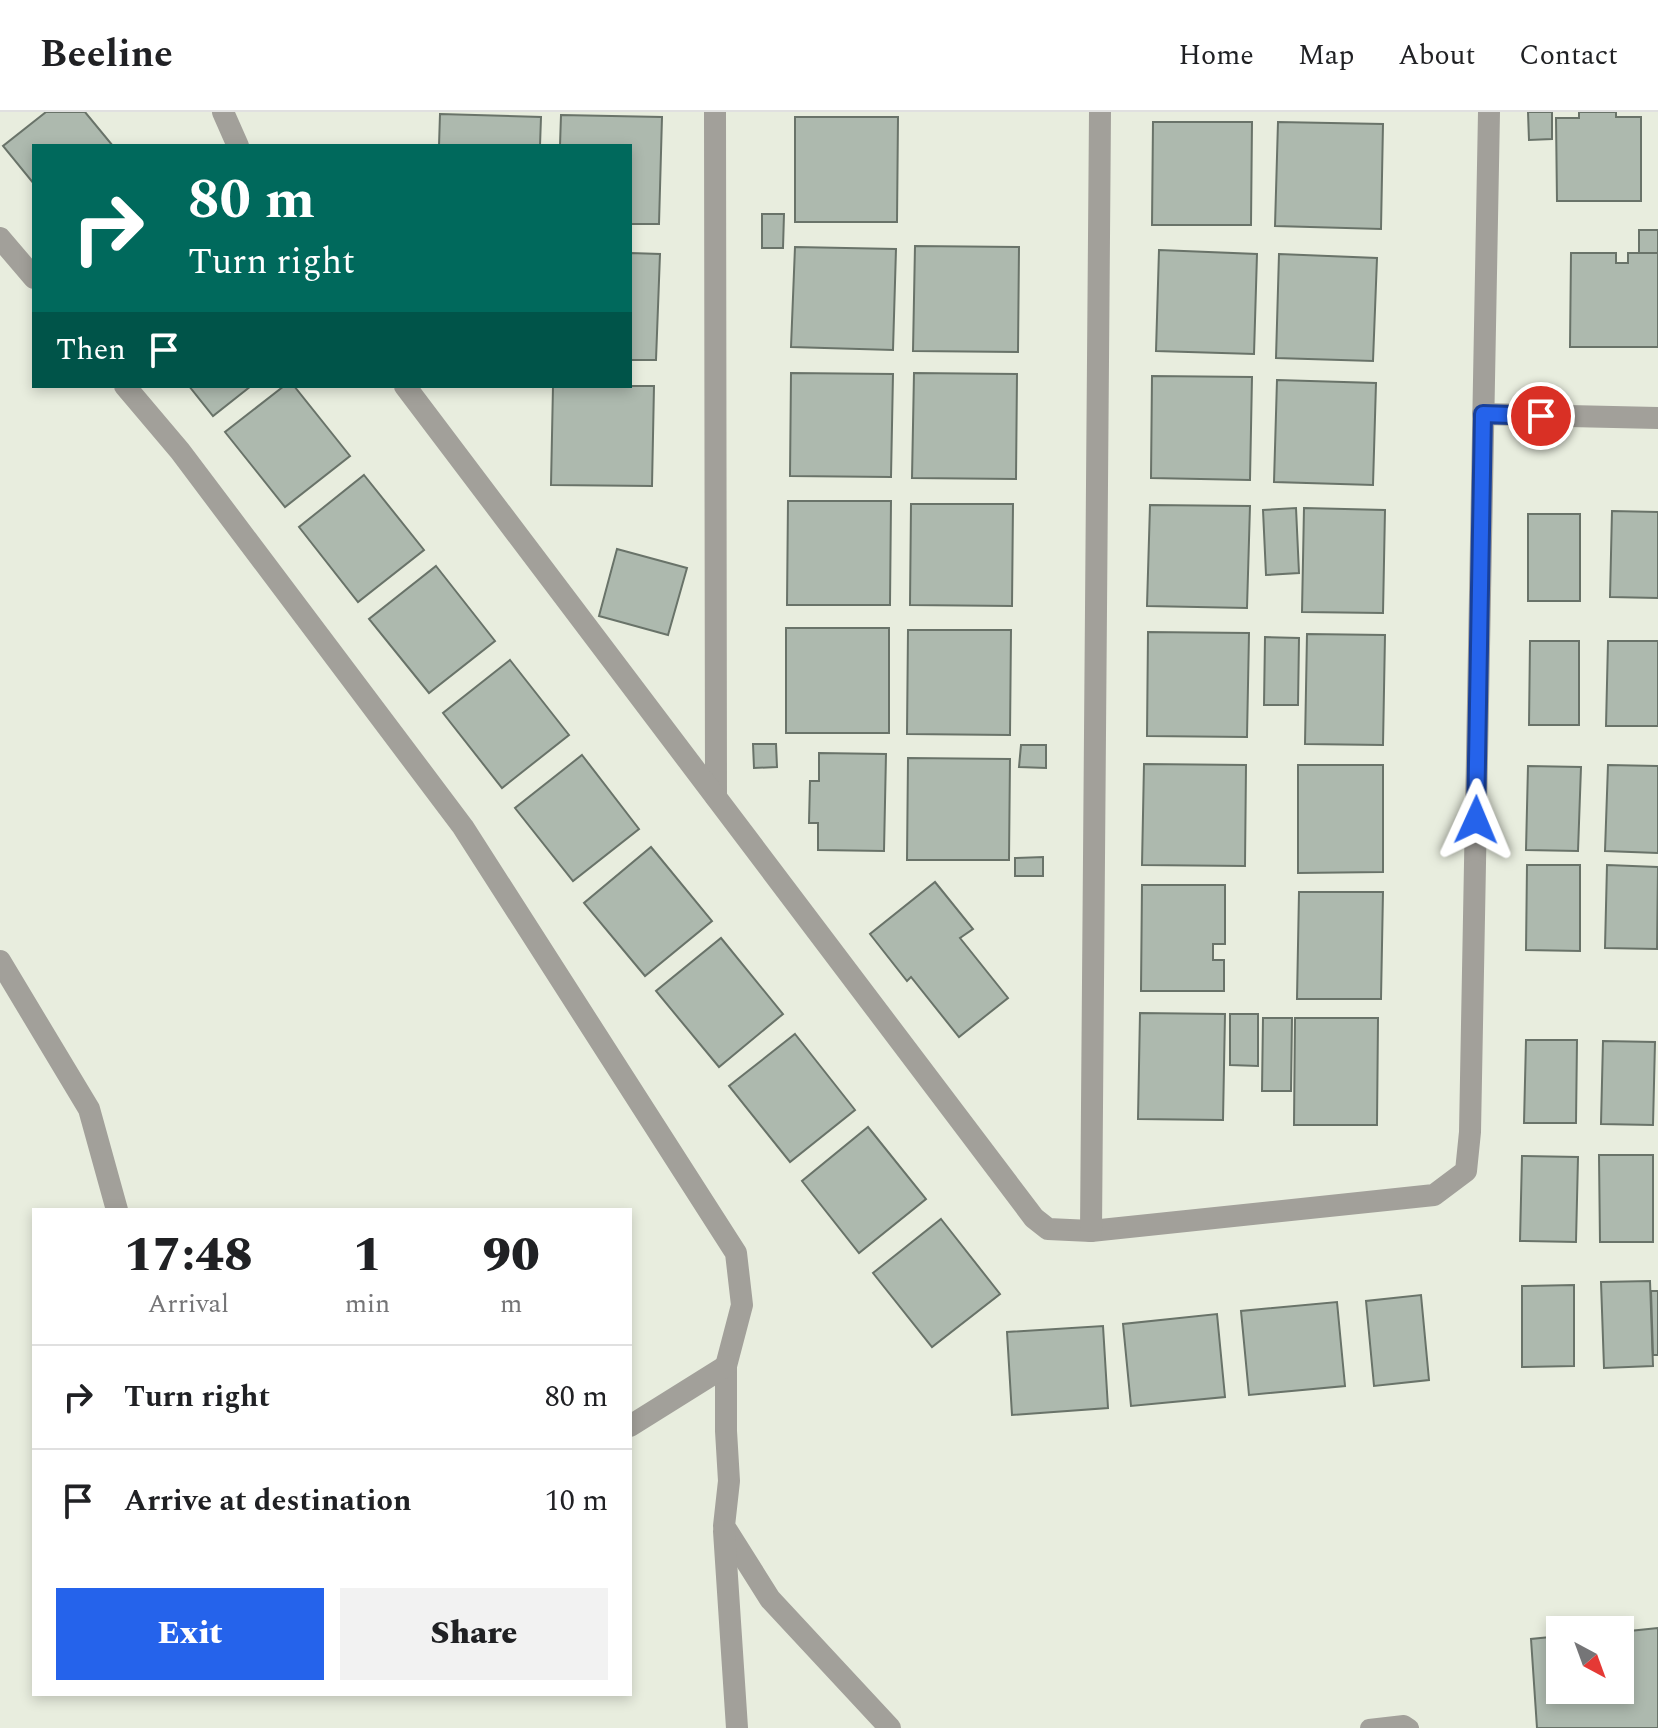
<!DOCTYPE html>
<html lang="en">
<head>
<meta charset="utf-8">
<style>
  :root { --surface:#fff; --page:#f2f2f2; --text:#202124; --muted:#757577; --line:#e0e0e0; --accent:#2563eb }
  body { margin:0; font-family:Spectral,serif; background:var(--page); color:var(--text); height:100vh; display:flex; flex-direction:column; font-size:30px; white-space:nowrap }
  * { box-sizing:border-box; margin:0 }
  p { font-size:26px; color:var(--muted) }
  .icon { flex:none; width:44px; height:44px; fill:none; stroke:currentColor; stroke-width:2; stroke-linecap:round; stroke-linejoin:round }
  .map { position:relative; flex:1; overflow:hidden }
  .sheet { position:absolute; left:32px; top:1096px; width:600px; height:488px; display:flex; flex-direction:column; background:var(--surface); border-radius:0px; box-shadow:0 4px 12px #0003 }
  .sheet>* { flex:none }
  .top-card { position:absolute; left:32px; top:32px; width:600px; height:244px; border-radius:0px; box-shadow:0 4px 12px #0003; background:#00695c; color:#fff; overflow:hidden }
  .needle { width:52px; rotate:139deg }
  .buttons { position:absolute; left:1546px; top:1504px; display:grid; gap:16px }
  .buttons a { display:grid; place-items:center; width:88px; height:88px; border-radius:0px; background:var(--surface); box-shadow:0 4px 12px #0003; font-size:40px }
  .pin { position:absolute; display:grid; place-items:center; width:68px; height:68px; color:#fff; margin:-34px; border:4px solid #fff; border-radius:50%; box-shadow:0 2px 8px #0007 }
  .me { position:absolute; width:88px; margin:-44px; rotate:1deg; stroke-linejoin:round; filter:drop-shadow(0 0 6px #0008) }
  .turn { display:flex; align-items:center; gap:28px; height:168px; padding:0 24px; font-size:36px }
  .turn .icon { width:104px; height:104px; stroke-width:2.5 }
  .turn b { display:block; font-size:56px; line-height:68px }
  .then { display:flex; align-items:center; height:76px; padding:0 24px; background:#0003; gap:16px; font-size:30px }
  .eta { display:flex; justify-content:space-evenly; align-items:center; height:136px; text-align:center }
  .eta b { font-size:48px; font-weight:800; line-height:56px }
  .cta { display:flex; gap:16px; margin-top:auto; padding:16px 24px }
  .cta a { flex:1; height:92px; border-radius:0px; background:var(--accent); color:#fff; font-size:32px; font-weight:800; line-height:92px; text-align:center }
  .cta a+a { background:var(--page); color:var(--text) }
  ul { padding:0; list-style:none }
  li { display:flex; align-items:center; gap:24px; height:104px; padding:0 24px; border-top:2px solid var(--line) }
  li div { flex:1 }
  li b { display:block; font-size:30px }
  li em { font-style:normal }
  header { display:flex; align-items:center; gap:48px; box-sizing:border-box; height:112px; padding:0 40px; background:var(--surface); border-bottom:2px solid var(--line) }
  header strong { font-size:38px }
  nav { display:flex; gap:44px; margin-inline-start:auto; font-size:28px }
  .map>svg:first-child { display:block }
  .building { fill:#adb9ae; stroke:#697369; stroke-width:2 }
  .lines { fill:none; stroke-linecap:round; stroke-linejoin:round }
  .service { stroke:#a2a09a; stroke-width:18 }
  .minor { stroke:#a2a09a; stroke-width:22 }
  .route-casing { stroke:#184099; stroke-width:20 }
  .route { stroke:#2563eb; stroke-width:14 }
</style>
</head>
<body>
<header>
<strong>Beeline</strong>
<nav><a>Home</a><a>Map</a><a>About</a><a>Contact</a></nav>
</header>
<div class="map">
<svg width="1658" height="1616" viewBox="0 0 1658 1616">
  <rect width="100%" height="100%" fill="#e8edde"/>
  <g class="building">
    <polygon points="46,0 85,0 113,34 34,34 34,72 3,34"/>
    <polygon points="1528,0 1552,0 1552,27 1529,28"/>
    <polygon points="1579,0 1616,0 1616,5 1641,5 1641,89 1557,89 1556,6 1579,6"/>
    <polygon points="440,2 541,5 540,34 439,34"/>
    <polygon points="561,3 662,5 659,112 630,112 630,34 560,34"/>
    <polygon points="795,5 898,5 897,110 795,110"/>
    <polygon points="1153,10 1252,10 1251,113 1152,113"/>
    <polygon points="1278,10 1383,12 1381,117 1275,114"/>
    <polygon points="762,102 784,102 783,136 762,136"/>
    <rect x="1639" y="118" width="19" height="23"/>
    <polygon points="915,134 1019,135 1018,240 913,239"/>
    <polygon points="795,135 896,137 893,238 791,235"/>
    <polygon points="1159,138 1257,142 1254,242 1156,239"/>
    <polygon points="630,141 660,142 656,248 630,248"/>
    <polygon points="1571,141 1616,141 1616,151 1628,151 1628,141 1658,141 1658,235 1570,235"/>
    <polygon points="1279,142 1377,146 1373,249 1276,246"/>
    <polygon points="791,261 893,262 891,365 790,364"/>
    <polygon points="914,261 1017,262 1016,367 912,366"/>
    <polygon points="1152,264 1252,265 1250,368 1151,366"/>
    <polygon points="1277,268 1376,271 1373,373 1274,370"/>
    <polygon points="189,274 251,274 213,304"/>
    <polygon points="284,274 294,274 350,344 285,395 225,320"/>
    <polygon points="553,274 654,274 652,374 551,373"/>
    <polygon points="364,363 424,438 358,490 299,415"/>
    <polygon points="788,389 891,389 890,493 787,493"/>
    <polygon points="911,392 1013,392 1012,494 910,493"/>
    <polygon points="1150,393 1250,394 1247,496 1147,494"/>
    <polygon points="1296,396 1299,461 1266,463 1263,398"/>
    <polygon points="1304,396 1385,398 1383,501 1302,500"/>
    <polygon points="1612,399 1658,400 1658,486 1610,485"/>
    <rect x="1528" y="402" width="52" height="87"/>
    <polygon points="617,437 687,456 668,523 599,504"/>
    <polygon points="436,454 495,529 429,581 369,507"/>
    <rect x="786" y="516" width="103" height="105"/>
    <polygon points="908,518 1011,518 1010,623 907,622"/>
    <polygon points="1148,520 1249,521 1247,625 1147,624"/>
    <polygon points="1307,522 1385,523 1383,633 1305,632"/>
    <polygon points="1265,525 1299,526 1298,593 1264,593"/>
    <polygon points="1530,529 1579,529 1579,613 1529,613"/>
    <polygon points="1608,529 1658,529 1658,614 1606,614"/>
    <polygon points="510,548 569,623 502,676 443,601"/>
    <polygon points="753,632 776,632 777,655 754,656"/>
    <polygon points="1021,633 1046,633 1046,656 1019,655"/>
    <polygon points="819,641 886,642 884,739 818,738 818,711 809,711 810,669 819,669"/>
    <polygon points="582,643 639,717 573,769 515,696"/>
    <polygon points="908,646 1010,647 1009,748 907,748"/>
    <polygon points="1144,652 1246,653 1245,754 1142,753"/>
    <polygon points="1298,653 1383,653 1383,760 1298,761"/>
    <polygon points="1608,653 1658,654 1658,741 1605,739"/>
    <polygon points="1528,654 1581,655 1578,739 1526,738"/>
    <polygon points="651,735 712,809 645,864 584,791"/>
    <polygon points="1043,745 1043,764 1015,764 1015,746"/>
    <polygon points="1527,753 1580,753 1580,839 1526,838"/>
    <polygon points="1607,753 1658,755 1657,837 1605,836"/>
    <polygon points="935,770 973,817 960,826 1008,886 959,925 911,865 907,869 870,822"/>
    <polygon points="1142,773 1225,773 1225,832 1213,832 1213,848 1224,848 1224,879 1141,879"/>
    <polygon points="1299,780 1383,780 1381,887 1297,887"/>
    <polygon points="721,826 783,902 719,955 656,879"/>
    <polygon points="1140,901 1225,902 1223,1008 1138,1007"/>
    <polygon points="1230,902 1258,902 1258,954 1230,953"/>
    <polygon points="1263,906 1292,906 1291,979 1262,979"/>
    <polygon points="1295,906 1378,906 1377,1013 1294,1013"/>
    <polygon points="795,922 855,998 790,1050 729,974"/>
    <polygon points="1526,928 1577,928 1576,1011 1524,1011"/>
    <polygon points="1603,929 1655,930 1653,1013 1601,1012"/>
    <polygon points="868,1015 926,1087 859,1141 802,1069"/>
    <polygon points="1599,1043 1653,1043 1653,1130 1600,1130"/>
    <polygon points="1522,1044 1578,1045 1576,1130 1520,1129"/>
    <polygon points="941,1107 1000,1182 932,1235 873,1161"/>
    <polygon points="1650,1169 1653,1254 1604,1256 1601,1170"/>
    <polygon points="1574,1173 1574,1254 1522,1255 1522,1174"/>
    <polygon points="1651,1179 1658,1179 1658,1243 1653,1243"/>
    <polygon points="1421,1183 1429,1268 1374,1274 1366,1189"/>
    <polygon points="1337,1190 1345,1274 1249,1283 1241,1199"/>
    <polygon points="1217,1202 1225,1285 1131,1294 1123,1212"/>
    <polygon points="1103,1214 1108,1296 1012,1303 1007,1220"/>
    <polygon points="1658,1516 1658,1616 1537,1616 1531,1527 1560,1524 1560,1578 1620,1578 1620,1520"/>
  </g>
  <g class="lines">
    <polyline class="service" points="1369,1616 1404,1612 1410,1616"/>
    <g class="minor">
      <polyline points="223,0 238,34"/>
      <polyline points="715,0 716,685"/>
      <polyline points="0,126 34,166"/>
      <polyline points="125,274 180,339 463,715 736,1141 742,1193 726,1254 726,1319 729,1369 724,1414 770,1487 890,1616"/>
      <polyline points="405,274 1034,1106 1048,1117 1091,1119 1434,1083 1466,1059 1470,1020 1489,0"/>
      <polyline points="1483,302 1658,306"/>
      <polyline points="0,849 89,997 117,1098"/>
      <polyline points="1091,1119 1100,0"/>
      <polyline points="630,1314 726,1254"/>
      <polyline points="724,1419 737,1616"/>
    </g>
  </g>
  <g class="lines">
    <defs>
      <polyline id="route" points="1476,708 1483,302 1541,304"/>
    </defs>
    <use href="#route" class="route-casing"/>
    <use href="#route" class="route"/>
  </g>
</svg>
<div class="buttons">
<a><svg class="needle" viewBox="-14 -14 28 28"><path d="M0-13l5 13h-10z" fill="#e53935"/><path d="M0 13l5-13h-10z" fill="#757577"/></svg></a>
</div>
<div class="pin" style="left:1541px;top:304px;background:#d93025"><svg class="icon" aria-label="arrive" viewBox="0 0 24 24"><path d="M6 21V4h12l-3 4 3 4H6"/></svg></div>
<svg class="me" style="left:1476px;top:708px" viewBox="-20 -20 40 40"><path d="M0-17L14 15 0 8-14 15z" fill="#2563eb" stroke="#fff" stroke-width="4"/></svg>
<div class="top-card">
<div class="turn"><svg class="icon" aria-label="right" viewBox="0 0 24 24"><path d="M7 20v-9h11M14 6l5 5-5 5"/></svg><div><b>80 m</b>Turn right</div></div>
<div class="then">Then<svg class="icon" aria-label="arrive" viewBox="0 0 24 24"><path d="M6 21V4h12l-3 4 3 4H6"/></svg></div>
</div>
<section class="sheet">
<div class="eta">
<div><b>17:48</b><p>Arrival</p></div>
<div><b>1</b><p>min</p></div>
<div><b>90</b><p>m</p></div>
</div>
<ul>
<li><svg class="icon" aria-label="right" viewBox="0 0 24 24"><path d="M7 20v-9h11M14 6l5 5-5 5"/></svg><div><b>Turn right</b></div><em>80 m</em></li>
<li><svg class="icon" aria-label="arrive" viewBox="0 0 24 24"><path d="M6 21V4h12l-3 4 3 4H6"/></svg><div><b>Arrive at destination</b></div><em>10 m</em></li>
</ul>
<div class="cta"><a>Exit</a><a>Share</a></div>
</section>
</div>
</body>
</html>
